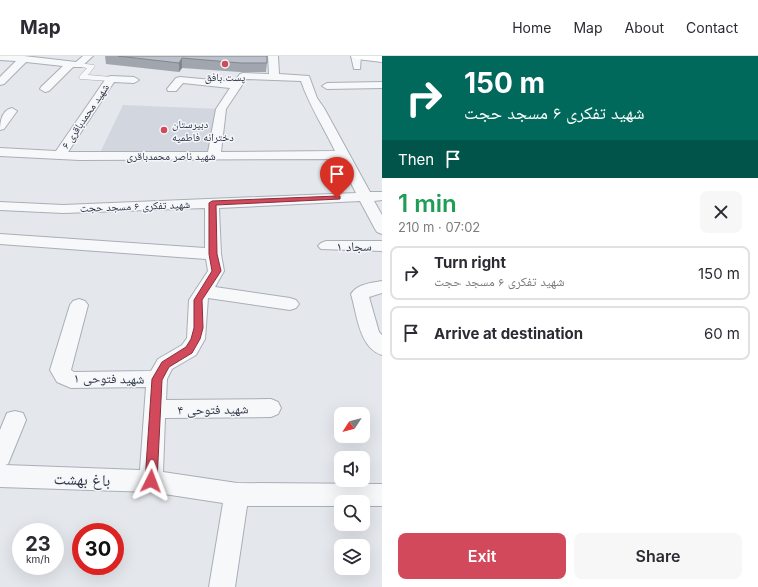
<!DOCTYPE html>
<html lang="en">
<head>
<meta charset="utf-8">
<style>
  :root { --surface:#fff; --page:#f7f7f7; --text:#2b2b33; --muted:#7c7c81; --line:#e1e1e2; --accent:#d1495b }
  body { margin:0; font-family:Inter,"Noto Naskh Arabic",sans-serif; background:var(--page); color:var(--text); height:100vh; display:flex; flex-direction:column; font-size:15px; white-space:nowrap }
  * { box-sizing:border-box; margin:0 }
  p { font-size:13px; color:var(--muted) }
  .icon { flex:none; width:22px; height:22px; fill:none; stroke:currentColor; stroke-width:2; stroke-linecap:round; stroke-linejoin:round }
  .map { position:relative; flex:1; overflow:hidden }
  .side { display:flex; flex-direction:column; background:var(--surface); width:376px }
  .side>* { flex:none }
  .guide { background:#00695c; color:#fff; overflow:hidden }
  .needle { width:26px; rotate:234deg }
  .buttons { position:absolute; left:334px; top:351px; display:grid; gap:8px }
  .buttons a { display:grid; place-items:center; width:36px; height:36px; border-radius:8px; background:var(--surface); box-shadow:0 4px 16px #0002; font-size:20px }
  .speed { position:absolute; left:12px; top:467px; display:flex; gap:8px; font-size:20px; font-weight:700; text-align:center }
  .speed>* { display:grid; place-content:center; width:52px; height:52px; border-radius:50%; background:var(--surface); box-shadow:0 4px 16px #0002; line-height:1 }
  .speed small { font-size:10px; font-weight:400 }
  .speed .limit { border:6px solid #d22; background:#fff; color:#111 }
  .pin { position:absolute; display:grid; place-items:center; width:34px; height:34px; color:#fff; margin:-41px -17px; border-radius:50% 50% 50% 0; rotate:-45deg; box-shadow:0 0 4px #0007 }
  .pin .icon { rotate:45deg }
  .me { position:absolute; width:44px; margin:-22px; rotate:3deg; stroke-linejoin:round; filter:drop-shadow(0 0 3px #0008) }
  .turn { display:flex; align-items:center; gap:14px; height:84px; padding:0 16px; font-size:18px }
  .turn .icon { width:52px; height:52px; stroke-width:2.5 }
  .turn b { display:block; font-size:28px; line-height:34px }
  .then { display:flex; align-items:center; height:38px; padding:0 16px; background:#0003; gap:8px; font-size:15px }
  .round { display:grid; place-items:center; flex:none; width:42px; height:42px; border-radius:8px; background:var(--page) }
  .overview { display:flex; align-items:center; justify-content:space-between; height:68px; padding:0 16px }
  h1 { font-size:24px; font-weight:600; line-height:30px; color:#1e9e55 }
  .primary-button { display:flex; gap:8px; margin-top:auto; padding:8px 16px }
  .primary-button a { flex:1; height:46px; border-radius:8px; background:var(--accent); color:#fff; font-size:16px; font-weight:600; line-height:46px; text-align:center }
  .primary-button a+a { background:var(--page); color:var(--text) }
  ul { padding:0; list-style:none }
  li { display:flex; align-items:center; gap:12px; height:54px; margin:0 8px 6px; padding:0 8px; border:2px solid var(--line); border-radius:8px }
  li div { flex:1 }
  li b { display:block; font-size:15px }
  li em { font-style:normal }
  header { display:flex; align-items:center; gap:24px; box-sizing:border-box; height:56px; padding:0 20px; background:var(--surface); border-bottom:1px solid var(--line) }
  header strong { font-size:19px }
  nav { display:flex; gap:22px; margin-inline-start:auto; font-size:14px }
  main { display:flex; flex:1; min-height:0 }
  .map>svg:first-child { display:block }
  .built { fill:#d2d6de }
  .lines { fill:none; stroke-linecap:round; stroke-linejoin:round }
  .pedestrian-casing { stroke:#a9aeb7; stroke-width:1 }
  .minor-casing { stroke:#a9aeb7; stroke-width:2 }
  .secondary-casing { stroke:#a9aeb7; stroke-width:2 }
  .pedestrian { fill:#f7f8fa; fill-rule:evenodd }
  .minor { fill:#f7f8fa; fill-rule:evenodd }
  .secondary { fill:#fff; fill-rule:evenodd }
  .wall { fill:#a1a5ae }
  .shaded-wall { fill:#83868d }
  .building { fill:#bbc0ca; stroke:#83868d }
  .route { fill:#d1495b; stroke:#882f3b }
  .poi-dot { fill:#d1495b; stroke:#f4f6f9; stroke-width:1.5 }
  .labels { text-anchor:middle; stroke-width:3; stroke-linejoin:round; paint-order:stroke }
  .far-poi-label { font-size:11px; fill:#2b3445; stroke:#f4f6f9 }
  .far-street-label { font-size:11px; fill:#2b3445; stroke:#f4f6f9 }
  .street-label { font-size:13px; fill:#2b3445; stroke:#f4f6f9 }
  .near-street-label { font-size:16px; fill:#2b3445; stroke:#f4f6f9 }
</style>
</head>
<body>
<header>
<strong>Map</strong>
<nav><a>Home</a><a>Map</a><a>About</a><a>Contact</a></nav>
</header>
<main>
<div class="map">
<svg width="382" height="531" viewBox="0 0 382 531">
  <rect width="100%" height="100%" fill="#e4e7ec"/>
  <polygon class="built" points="123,49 220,53 213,96 100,97"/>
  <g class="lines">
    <defs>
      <polygon id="pedestrian" points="78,7 94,9 95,10 88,19 111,21 115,23 111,25 80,23 79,21 87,12 76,10 75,9"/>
      <g id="minor">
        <polygon points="0,0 24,0 76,6 83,0 93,0 81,11 73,11 49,35 45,36 40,33 41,31 63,10 26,6 4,28 0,29 0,21 16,5 0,4"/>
        <path d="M268,0H278L279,18L309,20L317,42L324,52L370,136H382V144L374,145L382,159V178L377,176L375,173L360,145L219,152L221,198L224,215L215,231L290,242L296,244L299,248L296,252L290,254L208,242L205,283L196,299L172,313L167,323L166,344L271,343L278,346L281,352L278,358L271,361L165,362L163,416L237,427L382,428V450H363V446H341V450H247L235,531H209L223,447L151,436L0,431V374L7,357L15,355L23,357L26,364L8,408L5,409L140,414L146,331L71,332L57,326L50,314L70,249L73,245L79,243L85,245L88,249L71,314L74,316L151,315L158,303L182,289L187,282L189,244L208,215L206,203L0,188V178L205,192V152L63,157L0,154V146L63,149L356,137L339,103L80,104L0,100V92L56,95L107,21L111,20L134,21L139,24L134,27L114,26L68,96H208L216,53L230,32L183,27L176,35H168L167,33L176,22L180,21L234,26L240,18L243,17L269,18ZM246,23L301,25C309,49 324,72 335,95L221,96L226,53Z"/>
        <polygon points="351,0 361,0 360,13 354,13"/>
        <polygon points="382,26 382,32 327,33 322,30 327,27"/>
        <path d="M12,52L17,55L4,73L0,74C0,65 2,54 12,52Z"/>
        <polygon points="326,185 382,185 382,195 321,193 318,190 321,187"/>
        <path d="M382,225V237L369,241L379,276L382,279V299C359,292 357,258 351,238C357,228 371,227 382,225Z"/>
      </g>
      <polygon id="secondary" points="351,0 382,0 382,6 357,3"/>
    </defs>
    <use href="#pedestrian" class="pedestrian-casing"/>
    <use href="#minor" class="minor-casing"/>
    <use href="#secondary" class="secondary-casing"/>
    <use href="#pedestrian" class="pedestrian"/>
    <use href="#minor" class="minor"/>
    <use href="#secondary" class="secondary"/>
  </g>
  <polygon class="wall" points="105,0 267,0 267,7 266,16 240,16 182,12 179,16 106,8"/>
  <polygon class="shaded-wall" points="182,2 182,12 179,16 179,7"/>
  <polygon class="building" points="118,0 267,0 267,7 241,7 182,2 179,7"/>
  <polygon class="route" points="337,140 340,140 340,143 216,149 217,198 221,215 202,244 203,272 200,283 192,297 169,311 162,324 157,425 155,429 151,431 147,429 145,425 152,323 162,306 186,291 191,283 194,272 194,244 212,215 209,198 209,147 212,145"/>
  <g class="poi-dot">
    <circle cx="225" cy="8" r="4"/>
    <circle cx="164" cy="74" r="4"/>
  </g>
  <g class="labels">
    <g class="far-poi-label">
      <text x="225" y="25">پست بافق</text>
      <text x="172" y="72" text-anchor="start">دبیرستان<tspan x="172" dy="13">دخترانه فاطمیه</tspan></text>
    </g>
    <g class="far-street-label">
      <text transform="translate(85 60) rotate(-56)" y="4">شهید محمدباقری ۶</text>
      <text x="171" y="104">شهید ناصر محمدباقری</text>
      <text transform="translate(135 150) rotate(-2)" y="4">شهید تفکری ۶ مسجد حجت</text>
    </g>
    <g class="street-label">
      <text transform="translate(354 190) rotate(-1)" y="5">سجاد ۱</text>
      <text transform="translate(109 322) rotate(1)" y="5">شهید فتوحی ۱</text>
      <text transform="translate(213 353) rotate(-1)" y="5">شهید فتوحی ۴</text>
    </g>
    <g class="near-street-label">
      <text transform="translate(82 423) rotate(2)" y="6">باغ بهشت</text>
    </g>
  </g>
</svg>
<div class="buttons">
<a><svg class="needle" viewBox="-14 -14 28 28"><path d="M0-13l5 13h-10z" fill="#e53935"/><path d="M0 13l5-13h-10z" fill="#7c7c81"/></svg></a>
<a><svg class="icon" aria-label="sound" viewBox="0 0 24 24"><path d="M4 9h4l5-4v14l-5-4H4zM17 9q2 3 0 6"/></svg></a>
<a><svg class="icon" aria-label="search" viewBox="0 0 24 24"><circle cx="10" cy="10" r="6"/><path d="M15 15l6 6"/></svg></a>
<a><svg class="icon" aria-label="layers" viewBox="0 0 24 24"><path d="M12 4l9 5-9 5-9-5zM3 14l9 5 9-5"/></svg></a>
</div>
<div class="speed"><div>23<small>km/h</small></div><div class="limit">30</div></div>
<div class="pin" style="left:337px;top:142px;background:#d93025"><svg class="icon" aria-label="arrive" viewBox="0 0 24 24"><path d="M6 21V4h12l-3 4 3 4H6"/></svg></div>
<svg class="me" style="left:151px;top:425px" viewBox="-20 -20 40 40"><path d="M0-17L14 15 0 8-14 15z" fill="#d1495b" stroke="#fff" stroke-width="4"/></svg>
</div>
<section class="side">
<div class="guide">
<div class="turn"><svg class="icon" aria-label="right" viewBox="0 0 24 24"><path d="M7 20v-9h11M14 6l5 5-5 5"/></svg><div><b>150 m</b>شهید تفکری ۶ مسجد حجت</div></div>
<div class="then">Then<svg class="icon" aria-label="arrive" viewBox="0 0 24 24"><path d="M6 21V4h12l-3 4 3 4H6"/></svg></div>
</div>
<div class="overview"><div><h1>1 min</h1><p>210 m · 07:02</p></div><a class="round"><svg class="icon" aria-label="close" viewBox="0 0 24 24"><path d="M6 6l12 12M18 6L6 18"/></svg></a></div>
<ul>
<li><svg class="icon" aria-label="right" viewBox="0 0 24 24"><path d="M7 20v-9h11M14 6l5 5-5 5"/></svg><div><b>Turn right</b><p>شهید تفکری ۶ مسجد حجت</p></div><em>150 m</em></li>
<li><svg class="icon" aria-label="arrive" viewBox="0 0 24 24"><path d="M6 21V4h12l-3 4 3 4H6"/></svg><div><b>Arrive at destination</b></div><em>60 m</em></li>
</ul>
<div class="primary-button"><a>Exit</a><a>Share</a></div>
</section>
</main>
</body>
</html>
